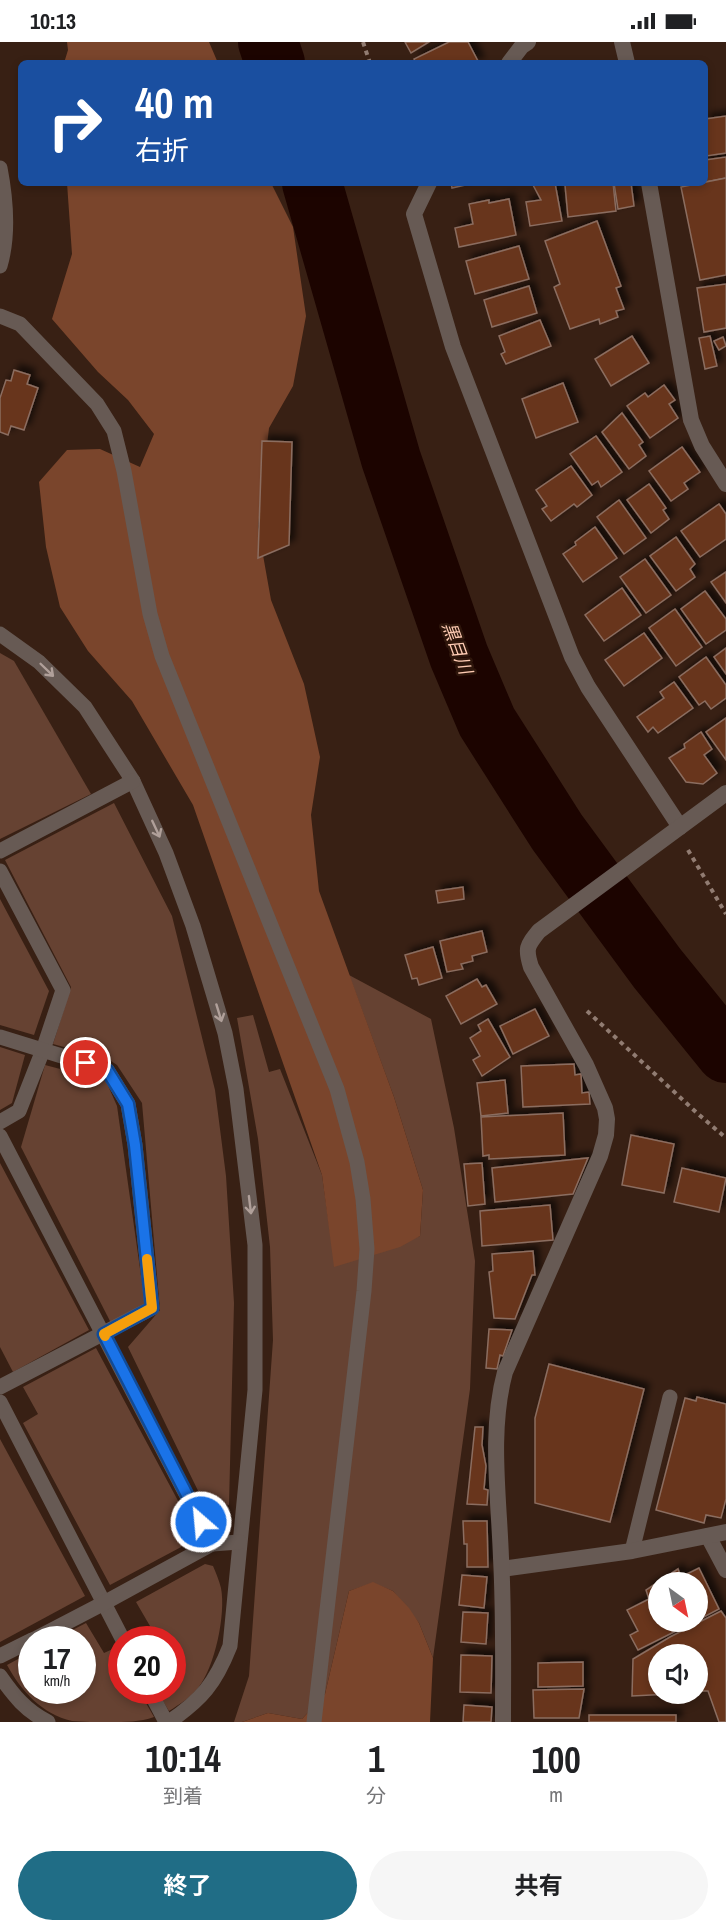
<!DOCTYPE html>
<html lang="ja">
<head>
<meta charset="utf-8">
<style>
  :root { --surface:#fff; --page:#f6f6f6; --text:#202124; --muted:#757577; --accent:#206d86 }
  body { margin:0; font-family:"Archivo Narrow","Noto Sans JP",sans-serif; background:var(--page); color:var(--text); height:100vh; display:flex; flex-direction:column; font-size:22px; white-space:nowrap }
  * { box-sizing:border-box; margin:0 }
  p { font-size:20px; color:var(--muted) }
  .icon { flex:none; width:33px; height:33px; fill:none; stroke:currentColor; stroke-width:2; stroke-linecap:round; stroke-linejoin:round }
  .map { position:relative; height:1680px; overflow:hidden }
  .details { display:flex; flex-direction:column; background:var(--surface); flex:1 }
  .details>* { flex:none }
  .top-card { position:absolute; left:18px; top:18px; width:690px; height:126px; border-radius:9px; box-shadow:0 3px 9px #0003; background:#1a4fa0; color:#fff; overflow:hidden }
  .needle { width:39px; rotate:147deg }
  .controls { position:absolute; left:648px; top:1530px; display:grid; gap:12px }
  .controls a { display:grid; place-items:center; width:60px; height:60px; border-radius:50%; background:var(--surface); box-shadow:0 3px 9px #0003; font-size:30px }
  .speed { position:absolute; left:18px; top:1584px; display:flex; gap:12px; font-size:30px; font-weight:700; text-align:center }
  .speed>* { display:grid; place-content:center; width:78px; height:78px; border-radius:50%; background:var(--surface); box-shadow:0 3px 9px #0003; line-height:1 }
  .speed small { font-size:15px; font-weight:400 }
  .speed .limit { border:9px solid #d22; background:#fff; color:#111 }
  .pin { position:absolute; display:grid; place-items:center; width:51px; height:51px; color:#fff; margin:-26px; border:3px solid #fff; border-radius:50%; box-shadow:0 2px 6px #0007 }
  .me { position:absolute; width:66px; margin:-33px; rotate:333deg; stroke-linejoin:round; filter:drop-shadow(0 0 4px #0008) }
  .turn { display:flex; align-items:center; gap:21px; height:126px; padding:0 18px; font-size:27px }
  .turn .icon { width:78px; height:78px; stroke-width:2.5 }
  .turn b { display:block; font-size:42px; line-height:51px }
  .eta { display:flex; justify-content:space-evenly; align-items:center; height:102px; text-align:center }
  .eta b { font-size:36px; font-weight:700; line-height:42px }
  .primary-button { display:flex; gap:12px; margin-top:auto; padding:12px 18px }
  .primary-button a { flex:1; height:69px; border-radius:36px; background:var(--accent); color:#fff; font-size:24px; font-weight:700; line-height:69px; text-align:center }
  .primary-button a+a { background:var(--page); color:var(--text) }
  .status { display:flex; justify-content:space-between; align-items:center; height:42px; padding:0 30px; background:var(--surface); direction:ltr }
  .status svg { height:16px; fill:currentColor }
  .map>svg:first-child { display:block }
  .green { fill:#664232 }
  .forest { fill:#7a452c }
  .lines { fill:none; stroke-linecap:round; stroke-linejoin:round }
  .river { stroke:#1c0400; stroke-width:60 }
  .building { fill:#68351b; stroke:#8b6d60; stroke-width:1.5; filter:url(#shadow) }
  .path { stroke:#917c72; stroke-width:4; stroke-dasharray:4.5 4.5; stroke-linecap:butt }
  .service { stroke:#675a54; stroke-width:15 }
  .minor { stroke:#675a54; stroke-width:16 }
  .oneway { stroke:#b0a09a }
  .route-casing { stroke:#114b97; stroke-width:15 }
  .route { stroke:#1a73e8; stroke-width:10 }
  .slow { stroke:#f59e0b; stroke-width:10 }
  .labels { text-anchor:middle; stroke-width:5; stroke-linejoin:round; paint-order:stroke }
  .water-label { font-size:18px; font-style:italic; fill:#fecbb3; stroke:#2e160b }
</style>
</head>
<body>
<div class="status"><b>10:13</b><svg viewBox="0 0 49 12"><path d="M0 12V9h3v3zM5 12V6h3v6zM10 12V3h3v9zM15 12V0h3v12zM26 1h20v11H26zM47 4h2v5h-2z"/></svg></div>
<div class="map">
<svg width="726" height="1680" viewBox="0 0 726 1680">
  <defs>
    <filter id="shadow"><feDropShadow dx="5.5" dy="-5.5" stdDeviation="3" flood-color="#0009"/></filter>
  </defs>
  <rect width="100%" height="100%" fill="#382014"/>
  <g class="green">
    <polygon points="0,611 14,619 91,752 0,797"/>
    <polygon points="114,761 172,874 215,1048 226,1134 234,1261 229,1463 203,1459 128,1305 160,1268 142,1061 117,1023 108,1017 53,1002 71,945 5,818"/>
    <polygon points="0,857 49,949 34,993 0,983"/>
    <polygon points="349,933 431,977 454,1086 475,1219 470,1347 433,1616 419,1581 393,1549 373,1541 349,1549 325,1652 302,1677 268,1671 242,1680 234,1680 249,1634 273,1298 270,1205 258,1097 237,976 253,973 269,1030 280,1027 322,1133 335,1224 420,1194 423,1148 394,1055"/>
    <polygon points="0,1005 25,1013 12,1061 0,1068"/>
    <polygon points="45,1023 106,1039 117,1064 145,1262 111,1281 21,1105"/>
    <polygon points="0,1121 89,1288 13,1330 0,1305"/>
    <polygon points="96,1306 198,1496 110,1543 23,1381 38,1372 23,1345"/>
    <polygon points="0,1397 85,1554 0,1600"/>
    <path d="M205,1522L213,1524C216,1531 219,1538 221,1546C226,1572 215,1625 198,1646C190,1656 180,1662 169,1669L157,1649L172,1648V1598H130L129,1596L150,1584L136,1560Z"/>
    <path d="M86,1581L104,1611L115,1606L121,1617L122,1648L139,1649L154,1675C140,1680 125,1680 109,1680C97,1680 83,1680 72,1679C42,1672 21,1649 7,1623L31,1610L32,1648H82V1598L55,1597Z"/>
  </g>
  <g class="forest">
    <polygon points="67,0 209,0 218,21 64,21 68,8"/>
    <polygon points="67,141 271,141 293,185 306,274 293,344 269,386 258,485 271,558 304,642 320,715 311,773 319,849 394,1055 423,1148 420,1194 400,1205 334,1225 322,1133 193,763 132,659 88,609 60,565 46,505 39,440 67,408 100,407 140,425 154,392 128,358 98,330 52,277 72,212"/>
    <polygon points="373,1540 393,1549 409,1566 419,1581 433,1616 430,1680 242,1680 268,1671 302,1677 325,1652 349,1549"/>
  </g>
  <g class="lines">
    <g class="river">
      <polyline points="268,0 275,21"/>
      <polyline points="312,141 391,417 459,614 487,680 557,790 657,926 726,1011"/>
    </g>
  </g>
  <g class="building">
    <polygon points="405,0 429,0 411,11"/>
    <polygon points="449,0 468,0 479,21 416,21 414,17"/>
    <polygon points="726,74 726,111 706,114 705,77"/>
    <polygon points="726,115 726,136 705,140 705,118"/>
    <polygon points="726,136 726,233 700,238 681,145"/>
    <polygon points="451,141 474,141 452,146"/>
    <polygon points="543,141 555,141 562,179 530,184 526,160 541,158 533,143"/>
    <polygon points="577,141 613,141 616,169 568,175 565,143"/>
    <polygon points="614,141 631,141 634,164 618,167"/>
    <polygon points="509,157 516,193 459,205 455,186 473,182 469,162 489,158 489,161"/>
    <polygon points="597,179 621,244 616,246 624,267 616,269 618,275 600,282 599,277 570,287 554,245 560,242 545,199"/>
    <polygon points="519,204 529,237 475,252 466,219"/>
    <polygon points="726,242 726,286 704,290 697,246"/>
    <polygon points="529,244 537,271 492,285 484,258"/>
    <polygon points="540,278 551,304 506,322 501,312 505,310 499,294"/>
    <polygon points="632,294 649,321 611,344 595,317"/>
    <polygon points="710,294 717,324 705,327 699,296"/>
    <polygon points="723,295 726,304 719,308 714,299"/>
    <polygon points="14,328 30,333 27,342 38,346 24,388 11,384 8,393 0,390 0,356 6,338 11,339"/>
    <polygon points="563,341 578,380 536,396 522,357"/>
    <polygon points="664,343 675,358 669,362 678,376 650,396 627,364 645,351 648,355"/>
    <polygon points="622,371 643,400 639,403 646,414 629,427 602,390"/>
    <polygon points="596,394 622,430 601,445 598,439 592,443 570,412"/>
    <polygon points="262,399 292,400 289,503 258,516"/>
    <polygon points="682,405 700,430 684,441 688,447 671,459 649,429"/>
    <polygon points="571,424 592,453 577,465 574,462 551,479 542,467 547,464 536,448"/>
    <polygon points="649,442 666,466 663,468 669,477 651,491 627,458"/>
    <polygon points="619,458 646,496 624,512 597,475"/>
    <polygon points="719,462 726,472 726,497 700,515 681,489"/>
    <polygon points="595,485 617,516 583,540 563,512 576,503 575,500"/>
    <polygon points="676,495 695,522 690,527 695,535 676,549 650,514"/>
    <polygon points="645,517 671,553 646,571 620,535"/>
    <polygon points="726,530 726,561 711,540"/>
    <polygon points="622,546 641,573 604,599 585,573"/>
    <polygon points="705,549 726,577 726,588 706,602 681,567"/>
    <polygon points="675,567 702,605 676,624 649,586"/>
    <polygon points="644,591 662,616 624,644 605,618"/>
    <polygon points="726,606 726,632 714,615"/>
    <polygon points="706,615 726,643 726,656 711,667 705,659 699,663 679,635"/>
    <polygon points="674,640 693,666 658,691 653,685 648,690 637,675 664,656 660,650"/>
    <polygon points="726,676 726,718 706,690"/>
    <polygon points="701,690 712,707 704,713 717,731 703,742 686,740 669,716 685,706 684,702"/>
    <polygon points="463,845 464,857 438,861 436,849"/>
    <polygon points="482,889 487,910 472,914 473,919 461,922 463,927 447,930 440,899"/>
    <polygon points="433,905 442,936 419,943 417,936 412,937 405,913"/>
    <polygon points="477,937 482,945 486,943 497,962 461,982 446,954"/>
    <polygon points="535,967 549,994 513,1012 500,984"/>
    <polygon points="488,977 510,1015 482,1034 473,1018 480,1014 470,996 481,989 478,983"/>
    <polygon points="574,1022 575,1033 581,1032 582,1051 589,1050 590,1062 523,1065 521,1024"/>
    <polygon points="505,1038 508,1071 481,1074 477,1041"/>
    <polygon points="563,1071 565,1113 489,1117 489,1113 483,1114 481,1075"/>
    <polygon points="631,1093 674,1102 664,1151 622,1143"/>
    <polygon points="588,1116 573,1152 495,1160 492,1126"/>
    <polygon points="482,1121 485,1162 468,1164 464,1122"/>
    <polygon points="682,1126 726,1136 719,1170 674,1160"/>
    <polygon points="550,1163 553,1198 482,1204 480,1169"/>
    <polygon points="533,1209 535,1233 532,1233 515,1277 494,1276 489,1230 493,1229 492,1212"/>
    <polygon points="489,1287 512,1288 503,1314 500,1313 497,1327 486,1326"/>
    <polygon points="549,1322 644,1347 610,1480 535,1461 535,1376"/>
    <polygon points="697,1355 726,1362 726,1457 721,1476 706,1473 704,1481 656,1468 685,1356 696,1359"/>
    <polygon points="475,1385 483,1385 482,1403 486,1424 484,1447 488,1448 487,1463 467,1462"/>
    <polygon points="463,1479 487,1479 488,1525 467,1525 467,1502 464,1502"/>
    <polygon points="699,1526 719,1567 698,1578 698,1540 658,1540 658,1580 694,1580 638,1608 630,1593 638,1589 627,1568 649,1557 646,1548 678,1527 681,1535"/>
    <polygon points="462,1533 487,1535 484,1566 459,1563"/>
    <polygon points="721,1569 726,1576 726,1680 719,1680 708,1649 698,1649 698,1612 658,1612 658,1652 671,1652 632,1654 633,1617 670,1595"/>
    <polygon points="463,1570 488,1571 486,1602 461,1600"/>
    <polygon points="461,1613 492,1614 491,1651 460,1650"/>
    <polygon points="583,1620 583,1644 538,1645 538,1621"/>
    <polygon points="584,1647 579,1676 534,1676 533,1648"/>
    <polygon points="464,1663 492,1665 491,1680 463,1680"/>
    <rect x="589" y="1673" width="87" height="7"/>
  </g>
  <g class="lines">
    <g class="path">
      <polyline points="363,0 370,21"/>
      <polyline points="688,808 726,872"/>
      <polyline points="587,969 697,1071 726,1096"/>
    </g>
    <g class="service">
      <path d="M0,126C6,157 9,193 0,224"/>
      <polyline points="0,274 20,282 97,362 114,389 124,429 150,572 162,614 337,1047 357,1120 363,1157 367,1207 364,1249 314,1680"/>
      <path d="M0,592L39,620L85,665L133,739L166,811L193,884L225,991L236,1047L255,1203V1348L230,1604C215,1642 202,1657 169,1680"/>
      <polyline points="0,809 133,739"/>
      <polyline points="0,829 63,948 43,1008 19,1069 0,1080"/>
      <polyline points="0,995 107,1028 128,1062 135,1103 152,1266 0,1345"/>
      <polyline points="0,1094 212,1502"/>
      <polyline points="0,1360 123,1598"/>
      <polyline points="632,1509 670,1355"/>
      <polyline points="33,1598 104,1561 212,1502 239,1500"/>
      <polyline points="0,1614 32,1598"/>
      <path d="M0,1634C14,1654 26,1669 48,1680"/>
      <polyline points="149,1648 166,1680"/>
    </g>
    <g class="minor">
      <polyline points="622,0 627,21"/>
      <polyline points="509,21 522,4 528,0"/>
      <polyline points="429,141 414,172 453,305 572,615 588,645 680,785"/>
      <polyline points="649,141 691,378 702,404 726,442"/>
      <polyline points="708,1494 726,1528"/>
      <polyline points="502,1527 632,1509 726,1490"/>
      <path d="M503,1680C503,1625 504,1570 501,1516C499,1455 489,1389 505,1330L600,1114L606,1093L607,1077L605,1066L586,1023L531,925C525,906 527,904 539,889L726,751"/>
    </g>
  </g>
  <defs><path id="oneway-shaft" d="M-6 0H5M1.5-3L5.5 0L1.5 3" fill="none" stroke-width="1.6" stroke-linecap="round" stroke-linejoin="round" transform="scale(1.5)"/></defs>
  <g class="oneway">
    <use href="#oneway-shaft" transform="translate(47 628) rotate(44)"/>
    <use href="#oneway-shaft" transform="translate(156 787) rotate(65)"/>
    <use href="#oneway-shaft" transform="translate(219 971) rotate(73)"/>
    <use href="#oneway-shaft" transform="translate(250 1163) rotate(83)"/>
  </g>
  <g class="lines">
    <defs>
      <polyline id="route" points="86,1021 107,1028 128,1062 135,1103 152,1266 104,1292 201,1480"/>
    </defs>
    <use href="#route" class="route-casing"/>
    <use href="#route" class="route"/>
    <polyline class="slow" points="105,1294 104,1292 152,1266 147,1217"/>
  </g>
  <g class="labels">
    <g class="water-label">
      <text transform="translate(457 606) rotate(70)" y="6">黒目川</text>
    </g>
  </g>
</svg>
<div class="controls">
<a><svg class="needle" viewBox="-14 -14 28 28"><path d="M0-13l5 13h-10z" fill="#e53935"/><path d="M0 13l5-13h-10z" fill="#757577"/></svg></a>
<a><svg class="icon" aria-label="sound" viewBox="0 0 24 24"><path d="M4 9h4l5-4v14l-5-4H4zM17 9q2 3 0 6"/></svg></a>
</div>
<div class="speed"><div>17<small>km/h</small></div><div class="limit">20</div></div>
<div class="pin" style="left:86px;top:1021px;background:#d93025"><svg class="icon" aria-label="arrive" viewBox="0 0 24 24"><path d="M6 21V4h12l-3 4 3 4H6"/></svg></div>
<svg class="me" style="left:201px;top:1480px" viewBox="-20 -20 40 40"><circle r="17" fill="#1a73e8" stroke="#fff" stroke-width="3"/><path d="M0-11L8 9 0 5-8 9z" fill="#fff"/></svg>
<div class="top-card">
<div class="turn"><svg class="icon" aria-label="right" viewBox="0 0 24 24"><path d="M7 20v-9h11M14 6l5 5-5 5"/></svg><div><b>40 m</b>右折</div></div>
</div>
</div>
<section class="details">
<div class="eta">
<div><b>10:14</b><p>到着</p></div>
<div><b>1</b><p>分</p></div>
<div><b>100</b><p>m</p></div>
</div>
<div class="primary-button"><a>終了</a><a>共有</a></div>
</section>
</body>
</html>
